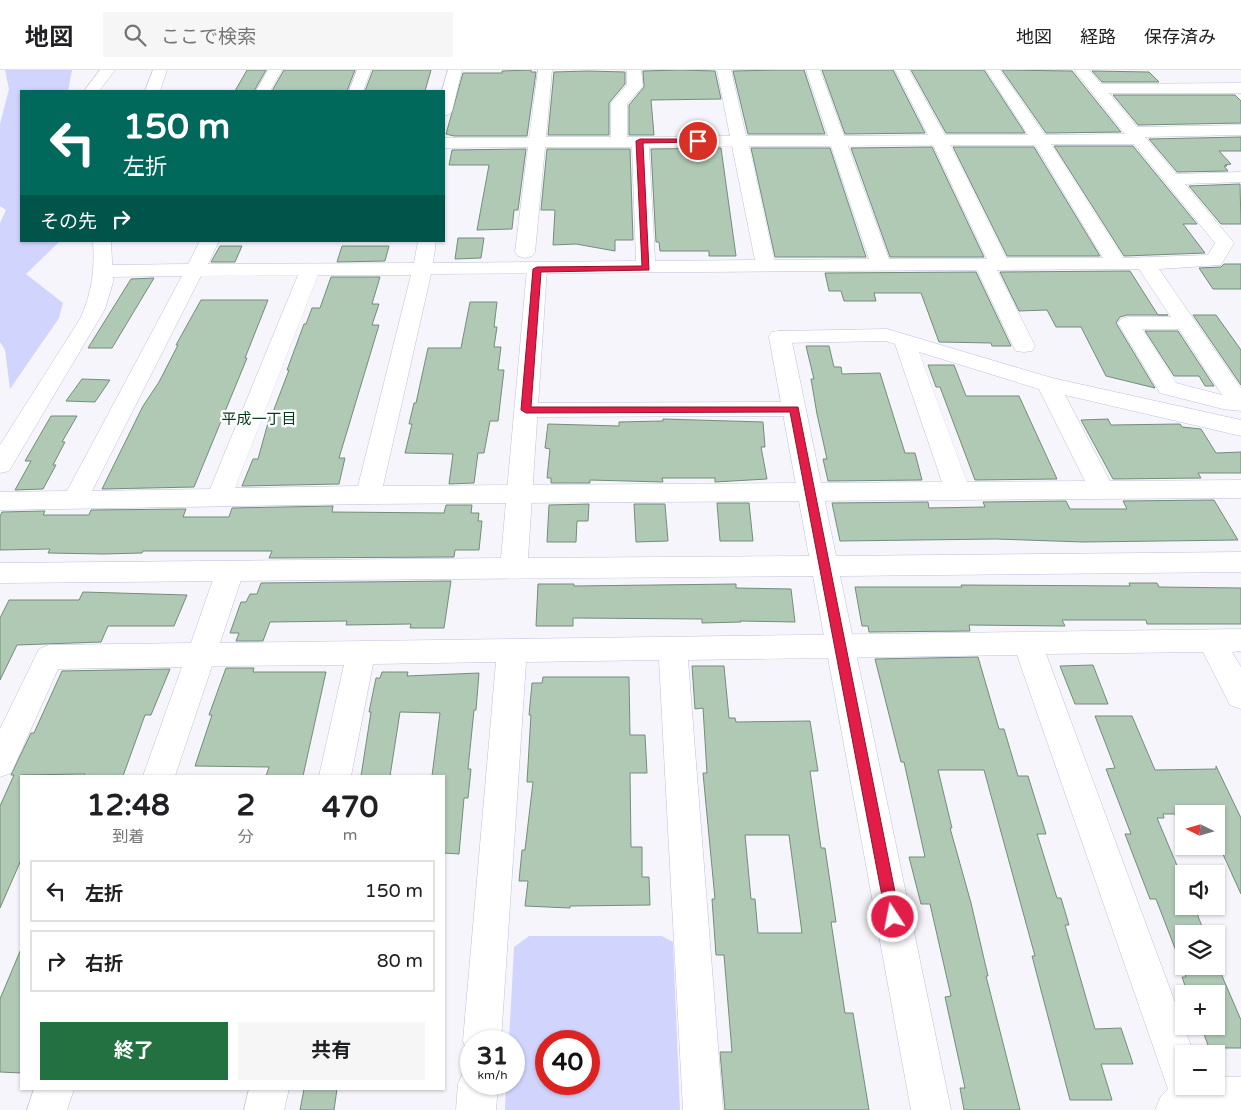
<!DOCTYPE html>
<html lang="ja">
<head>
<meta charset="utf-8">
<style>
  :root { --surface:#fff; --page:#f6f6f6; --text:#202124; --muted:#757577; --line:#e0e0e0; --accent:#237141 }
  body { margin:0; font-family:"Varela Round","Noto Sans JP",sans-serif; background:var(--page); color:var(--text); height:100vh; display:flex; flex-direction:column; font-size:19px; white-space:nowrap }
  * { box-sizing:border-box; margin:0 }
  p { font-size:16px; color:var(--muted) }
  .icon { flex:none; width:28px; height:28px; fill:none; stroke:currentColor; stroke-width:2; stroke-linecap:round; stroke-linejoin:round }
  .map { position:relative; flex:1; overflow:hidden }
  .drawer { position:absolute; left:20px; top:705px; width:425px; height:315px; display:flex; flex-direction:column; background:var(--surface); border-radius:0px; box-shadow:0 1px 4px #0004 }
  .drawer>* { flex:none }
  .banner { position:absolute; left:20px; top:20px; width:425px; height:152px; border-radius:0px; box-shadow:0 1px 4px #0004; background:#00695c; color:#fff; overflow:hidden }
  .needle { width:32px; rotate:275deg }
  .buttons { position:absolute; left:1175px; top:735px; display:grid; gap:10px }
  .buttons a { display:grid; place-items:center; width:50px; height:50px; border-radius:0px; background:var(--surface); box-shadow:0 1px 4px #0004; font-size:25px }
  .speed { position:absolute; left:460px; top:960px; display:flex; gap:10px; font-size:25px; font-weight:700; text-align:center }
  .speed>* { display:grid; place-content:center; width:65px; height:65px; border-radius:50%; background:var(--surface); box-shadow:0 1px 4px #0004; line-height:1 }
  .speed small { font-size:12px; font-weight:400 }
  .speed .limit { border:8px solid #d22; background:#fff; color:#111 }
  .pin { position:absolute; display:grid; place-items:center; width:42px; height:42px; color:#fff; margin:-21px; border:2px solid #fff; border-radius:50%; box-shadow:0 1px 5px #0007 }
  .me { position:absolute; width:55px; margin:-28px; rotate:349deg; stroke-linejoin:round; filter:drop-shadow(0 0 4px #0008) }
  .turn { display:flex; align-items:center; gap:18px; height:105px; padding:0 20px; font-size:22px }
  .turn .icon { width:65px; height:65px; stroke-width:2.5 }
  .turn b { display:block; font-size:35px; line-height:42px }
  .then { display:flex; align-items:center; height:48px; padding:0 20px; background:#0003; gap:10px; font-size:19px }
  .eta { display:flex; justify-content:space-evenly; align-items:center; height:85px; text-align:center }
  .eta b { font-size:30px; font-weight:700; line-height:35px }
  .cta { display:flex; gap:10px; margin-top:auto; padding:10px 20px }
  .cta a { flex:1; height:58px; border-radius:0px; background:var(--accent); color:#fff; font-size:20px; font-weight:700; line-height:58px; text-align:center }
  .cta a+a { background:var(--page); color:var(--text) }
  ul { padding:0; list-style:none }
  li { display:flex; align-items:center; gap:15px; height:62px; margin:0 10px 8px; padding:0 10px; border:2px solid var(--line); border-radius:0px }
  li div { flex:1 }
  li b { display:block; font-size:19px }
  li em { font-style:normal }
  header { display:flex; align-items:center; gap:30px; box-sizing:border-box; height:70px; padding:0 25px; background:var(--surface); border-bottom:1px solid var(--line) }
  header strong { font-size:24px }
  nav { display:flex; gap:28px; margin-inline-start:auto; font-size:18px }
  .search { width:350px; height:45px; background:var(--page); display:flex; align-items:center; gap:12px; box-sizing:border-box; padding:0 18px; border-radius:0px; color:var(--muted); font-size:19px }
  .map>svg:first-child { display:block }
  .green { fill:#d1d5fe; fill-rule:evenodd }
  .building { fill:#afc9b5; stroke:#748d7a; fill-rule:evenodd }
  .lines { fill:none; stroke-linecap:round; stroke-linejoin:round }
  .minor-casing { stroke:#bec1dd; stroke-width:1 }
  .tertiary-casing { stroke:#bec1dd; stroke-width:1 }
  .minor { fill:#fff; fill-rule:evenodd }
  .tertiary { fill:#fff; fill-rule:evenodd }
  .route { fill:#e11d48; stroke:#92132f }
  .labels { text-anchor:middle; stroke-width:5; stroke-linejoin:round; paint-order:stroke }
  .neighbourhood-label { font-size:15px; fill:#003818; stroke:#fff }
</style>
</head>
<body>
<header>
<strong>地図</strong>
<div class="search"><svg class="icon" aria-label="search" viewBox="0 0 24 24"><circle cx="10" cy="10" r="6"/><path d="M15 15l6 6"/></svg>ここで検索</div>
<nav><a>地図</a><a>経路</a><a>保存済み</a></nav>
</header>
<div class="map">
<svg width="1241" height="1040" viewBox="0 0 1241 1040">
  <rect width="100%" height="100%" fill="#f5f5fb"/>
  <g class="green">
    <polygon points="5,0 72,0 68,21 21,21 21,171 60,171 26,204 63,233 59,248 10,319 5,280 0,272 0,153 6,140 0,136 0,54 9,19"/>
    <path d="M529,866H662L673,872L680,1040H505L506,1014H514V971H509L514,877ZM546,971H589V1014H546Z"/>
  </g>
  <g class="building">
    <polygon points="247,0 266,0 254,21 235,21"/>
    <polygon points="284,0 355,0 347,21 272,21"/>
    <polygon points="373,0 431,0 425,21 365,21"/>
    <polygon points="531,0 531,2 536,2 527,66 454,66 446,64 463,3 502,3 502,1"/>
    <polygon points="680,0 715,1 721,29 651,30 654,65 629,65 629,35 644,17 643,1"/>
    <polygon points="780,0 804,0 825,64 748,64 733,1"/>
    <polygon points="822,0 893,0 925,63 845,64"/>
    <polygon points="911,0 984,0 1025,63 946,63"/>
    <polygon points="1002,0 1072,1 1121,62 1046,63"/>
    <polygon points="588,1 625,2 625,14 609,33 609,65 548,65 554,2"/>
    <polygon points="1092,1 1149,2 1159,12 1102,12"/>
    <polygon points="1113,25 1235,25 1241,31 1241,53 1138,55"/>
    <polygon points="1241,67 1241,81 1219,81 1231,94 1225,95 1227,96 1224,96 1228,101 1177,102 1149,69"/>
    <polygon points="1054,76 1133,76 1197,154 1183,154 1205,183 1124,186"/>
    <polygon points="932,77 984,187 890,187 851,78"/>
    <polygon points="953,77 1034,77 1100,186 1007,186"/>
    <polygon points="721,78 736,186 709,186 709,181 660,181 659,172 656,172 651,79"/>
    <polygon points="751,78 830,78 866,187 775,187"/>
    <polygon points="526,79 518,140 514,140 512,159 477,160 489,95 449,95 452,80"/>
    <polygon points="547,79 630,79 633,170 615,170 615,181 576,174 553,175 555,140 541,140"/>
    <polygon points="1240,114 1241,154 1221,154 1189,116"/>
    <polygon points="458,168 484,168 481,188 455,189"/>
    <polygon points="220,176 242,176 235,192 211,192"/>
    <polygon points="342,176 389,176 385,191 337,192"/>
    <polygon points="1224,194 1241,194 1241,219 1213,219 1199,198 1221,197"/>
    <polygon points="1130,201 1158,245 1168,245 1127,245 1120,247 1116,253 1155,318 1106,306 1081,257 1056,257 1047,240 1019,241 1000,202"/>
    <polygon points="976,202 1011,276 992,276 991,273 939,272 921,223 874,223 876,231 844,231 841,221 829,221 825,203"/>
    <polygon points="331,207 380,207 372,234 379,234 372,255 379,255 339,388 345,388 339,414 242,416 253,389 258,389 271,342 273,342 289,300 287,300 304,254 306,254 312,238 320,238"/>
    <polygon points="154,208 112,278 88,278 131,209"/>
    <polygon points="201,230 268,230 245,288 247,288 194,417 102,419 143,336 159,312 178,275 176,275"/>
    <polygon points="470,232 497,232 494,257 497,257 494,277 501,277 498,300 504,300 498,351 490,351 484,383 478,383 474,413 449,414 453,384 405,383 412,354 409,354 414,333 416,333 428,278 461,278"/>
    <polygon points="1193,245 1216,245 1241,280 1241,315"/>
    <polygon points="1145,261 1178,261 1214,316 1205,316 1199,306 1174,306"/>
    <polygon points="806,276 829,276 834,297 841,297 842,304 880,303 905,383 915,383 922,410 828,411 823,389 827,389 817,344 811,309 814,309"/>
    <polygon points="928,295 954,295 966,326 1019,326 1057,409 975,410 940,317 936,317"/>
    <polygon points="82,309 110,310 95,332 66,331"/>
    <polygon points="51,346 77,346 62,372 65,372 53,395 56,395 43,419 15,420 31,391 25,391"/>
    <polygon points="663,349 763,352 765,377 761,377 767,409 715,412 715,408 662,408 663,412 590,410 590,413 551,413 551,408 547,408 550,379 545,378 548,354 619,356 619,352 663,351"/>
    <polygon points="1108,349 1111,355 1180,354 1182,357 1201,359 1216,383 1241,382 1241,403 1198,403 1201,408 1113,409 1081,350"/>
    <polygon points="1214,430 1238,470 1083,472 996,469 840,471 832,433 928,432 929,438 985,437 983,432 1066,431 1070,439 1127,439 1123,431"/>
    <polygon points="717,433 749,433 753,471 720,471"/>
    <polygon points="589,434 588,451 577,451 576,472 547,472 549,435"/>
    <polygon points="634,434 665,434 668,471 636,472"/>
    <polygon points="446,435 472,435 471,443 479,443 478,451 482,451 479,480 455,480 454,487 269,488 272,481 143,481 142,483 103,484 48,483 50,479 0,480 0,446 2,442 45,441 43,445 89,445 91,440 186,439 183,447 229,447 232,438 333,436 332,442 444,443"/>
    <polygon points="451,511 444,558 410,558 411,554 346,555 347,551 270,552 263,571 236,571 239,563 230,563 241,532 246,532 250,524 257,524 261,513"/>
    <polygon points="1129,513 1157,513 1159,517 1241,518 1241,554 1147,554 1146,550 1062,550 1065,556 969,555 970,561 869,562 868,556 862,556 855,517 962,517 961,515 1130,516"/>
    <polygon points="538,514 574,514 574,516 736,514 736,518 791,519 795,552 740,551 741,552 702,553 702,549 573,548 573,556 536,556"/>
    <polygon points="83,522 187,525 174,556 108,556 101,572 17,575 0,610 0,548 9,530 79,530"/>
    <polygon points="978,587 999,659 1004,659 1018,706 1028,706 1046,764 1037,764 1057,828 1061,828 1069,855 1065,855 1095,959 1121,958 1133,994 1101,994 1112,1030 1070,1030 1032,886 1035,886 984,700 938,700 952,758 950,758 971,833 988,906 986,906 1020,1040 964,1040 960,1018 965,1018 945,927 951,926 930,834 921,834 909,787 925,787 904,692 901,692 875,589"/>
    <polygon points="1093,595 1108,634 1075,634 1060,596"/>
    <path d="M692,596H724L729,648H735L736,652L810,651L818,701H810L821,778H825L836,852H831L845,943H853L869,1040H725L720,982H732L724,885H716L712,829H715L703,703H707L703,638L695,639ZM745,765H789L802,863H758L755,829H751Z"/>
    <polygon points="226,598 254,598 253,602 326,602 303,706 266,706 269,697 195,696 212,645 209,645"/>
    <polygon points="170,599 151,645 145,645 123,706 84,706 85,704 21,705 21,790 0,838 0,736 14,705 11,705 31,663 34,663 62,601"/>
    <polygon points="382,602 408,602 407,606 479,603 476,640 474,640 468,699 471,699 468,728 464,728 459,784 444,783 444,706 432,706 440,643 400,642 390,706 361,706 371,642 369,642 376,608 380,608"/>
    <polygon points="543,607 629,607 630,665 645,665 647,703 630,703 631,777 642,777 642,807 649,807 650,835 570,836 570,838 525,836 528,811 519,811 522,780 525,780 533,712 527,712 531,645 529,645 532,613 542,613"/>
    <polygon points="1095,646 1132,646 1155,700 1216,699 1216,696 1241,748 1241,824 1216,769 1216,744 1163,744 1164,748 1157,748 1184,812 1184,836 1194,836 1205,864 1184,864 1184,896 1216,896 1216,892 1241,950 1241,978 1209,978 1201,956 1216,956 1216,924 1188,924 1182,907 1186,907 1156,829 1150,829 1125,764 1131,764 1106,699 1115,698"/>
    <polygon points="21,879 21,1003 0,1002 0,929"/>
    <polygon points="304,1019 337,1019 334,1040 300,1040"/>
  </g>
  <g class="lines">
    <defs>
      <g id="minor">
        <polygon points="153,0 167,0 160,21 145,21"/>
        <polygon points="268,0 282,0 270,21 256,21"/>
        <polygon points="357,0 371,0 363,21 349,21"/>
        <polygon points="448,0 462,0 452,41 450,44 444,46 444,21 442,21"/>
        <path d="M538,0H552L546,67H611V33L627,15V0H641L643,16L627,34V67L730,66L717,0H731L746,66H828L806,0H820L844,66L928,65L895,0H909L945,65H1028L986,0H1000L1045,65L1125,64L1074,0H1089L1101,14L1241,13V23H1109L1137,57L1241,55V65L1145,67L1176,104L1241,102V112L1185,114L1234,173L1221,195L1159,199L1241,318V341L1223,339L1160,323L1118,253L1121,249L1128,247H1171L1139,199L997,200L1035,276L1032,281L1024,282L1016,281L1013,276L977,200L431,204L383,416L942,412L895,274L886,271L780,273L772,272L769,267L772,262L780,261L887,259L1052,308L1241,350V366L1065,325L1110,411L1241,410V428L368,434L0,440V422L67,421L182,206L106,207L99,205L96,201L99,197L106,195L188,194L200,171H219L208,194L414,193L418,171H436L433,193L636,191L632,77H545L535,182L532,186L525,188L518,186L515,182L528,77L444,78V68H529ZM1051,74H1134L1215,173L1208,185L1123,188ZM933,75L987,189H889L848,76ZM950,75H1035L1103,188H1006ZM732,76L755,190L655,191L649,77ZM749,76H831L869,189L774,190ZM298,205L210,419L92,421L201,206ZM318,205H411L358,416L235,418ZM1142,259H1179L1222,325L1176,313ZM919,282L1039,319L1085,411L967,412Z"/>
        <polygon points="794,332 802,334 806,339 802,344 794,346 526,347 518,345 514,340 518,335 526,333"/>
        <polygon points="230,491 240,494 244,501 220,573 1241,559 1241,581 1232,582 1241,597 1241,639 1230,635 1203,582 1046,584 1194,984 1184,984 1184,1016 1216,1016 1216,1007 1241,1007 1241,1040 1155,1040 1161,1026 1168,1019 1017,585 688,590 723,1040 683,1040 659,590 526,592 501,971 471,971 471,986 468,985 463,971 496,592 373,594 351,706 319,706 344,595 212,596 175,706 143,706 182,597 58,599 11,703 0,707 0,659 39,579 49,575 191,573 216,501 220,494"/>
        <polygon points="471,997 471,1014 498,1014 496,1040 456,1040 458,1014 464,1000"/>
        <polygon points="34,1019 74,1019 67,1040 27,1040"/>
        <polygon points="249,1019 289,1019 284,1040 244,1040"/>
      </g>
      <g id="tertiary">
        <polygon points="100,0 115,0 99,21 84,21"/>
        <path d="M93,171H111L113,212L105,239L9,401L0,403V375L80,249C92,223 95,200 93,171Z"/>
        <polygon points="537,193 544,195 547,199 528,488 809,486 769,267 772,262 780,261 788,262 791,267 836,486 1241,482 1241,502 840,506 951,1040 911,1040 813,506 0,513 0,493 501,488 527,199 530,195"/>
      </g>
    </defs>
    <use href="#minor" class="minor-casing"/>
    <use href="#tertiary" class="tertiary-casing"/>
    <use href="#minor" class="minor"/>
    <use href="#tertiary" class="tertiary"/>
  </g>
  <polygon class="route" points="698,69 702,71 701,72 643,73 649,200 541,202 531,337 798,337 900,847 898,852 893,854 888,852 886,847 790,342 526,343 521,340 533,199 537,197 642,196 636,71 640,69"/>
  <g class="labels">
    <g class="neighbourhood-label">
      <text x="259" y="354">平成一丁目</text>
    </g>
  </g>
</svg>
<div class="buttons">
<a><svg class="needle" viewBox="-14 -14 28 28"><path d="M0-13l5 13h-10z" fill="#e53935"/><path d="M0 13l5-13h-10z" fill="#757577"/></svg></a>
<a><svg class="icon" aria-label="sound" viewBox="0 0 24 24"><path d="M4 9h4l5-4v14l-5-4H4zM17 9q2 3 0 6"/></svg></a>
<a><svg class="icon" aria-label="layers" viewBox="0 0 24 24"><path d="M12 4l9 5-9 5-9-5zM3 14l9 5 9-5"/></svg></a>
<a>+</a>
<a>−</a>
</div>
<div class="speed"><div>31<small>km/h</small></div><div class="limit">40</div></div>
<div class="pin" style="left:698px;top:71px;background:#d93025"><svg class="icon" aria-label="arrive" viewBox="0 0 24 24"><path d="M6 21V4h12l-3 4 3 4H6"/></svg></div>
<svg class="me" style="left:893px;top:847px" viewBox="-20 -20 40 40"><circle r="17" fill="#e11d48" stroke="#fff" stroke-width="3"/><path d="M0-11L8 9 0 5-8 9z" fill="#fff"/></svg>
<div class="banner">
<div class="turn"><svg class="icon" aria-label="left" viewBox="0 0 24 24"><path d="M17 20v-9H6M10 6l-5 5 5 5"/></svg><div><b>150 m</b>左折</div></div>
<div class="then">その先<svg class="icon" aria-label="right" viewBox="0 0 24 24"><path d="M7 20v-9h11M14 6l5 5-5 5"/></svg></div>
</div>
<section class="drawer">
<div class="eta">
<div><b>12:48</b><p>到着</p></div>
<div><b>2</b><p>分</p></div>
<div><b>470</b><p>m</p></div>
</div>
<ul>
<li><svg class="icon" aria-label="left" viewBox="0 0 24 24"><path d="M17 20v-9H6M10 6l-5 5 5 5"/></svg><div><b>左折</b></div><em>150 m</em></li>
<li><svg class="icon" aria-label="right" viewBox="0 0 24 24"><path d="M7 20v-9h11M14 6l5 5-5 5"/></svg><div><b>右折</b></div><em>80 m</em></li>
</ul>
<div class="cta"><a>終了</a><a>共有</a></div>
</section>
</div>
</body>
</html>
